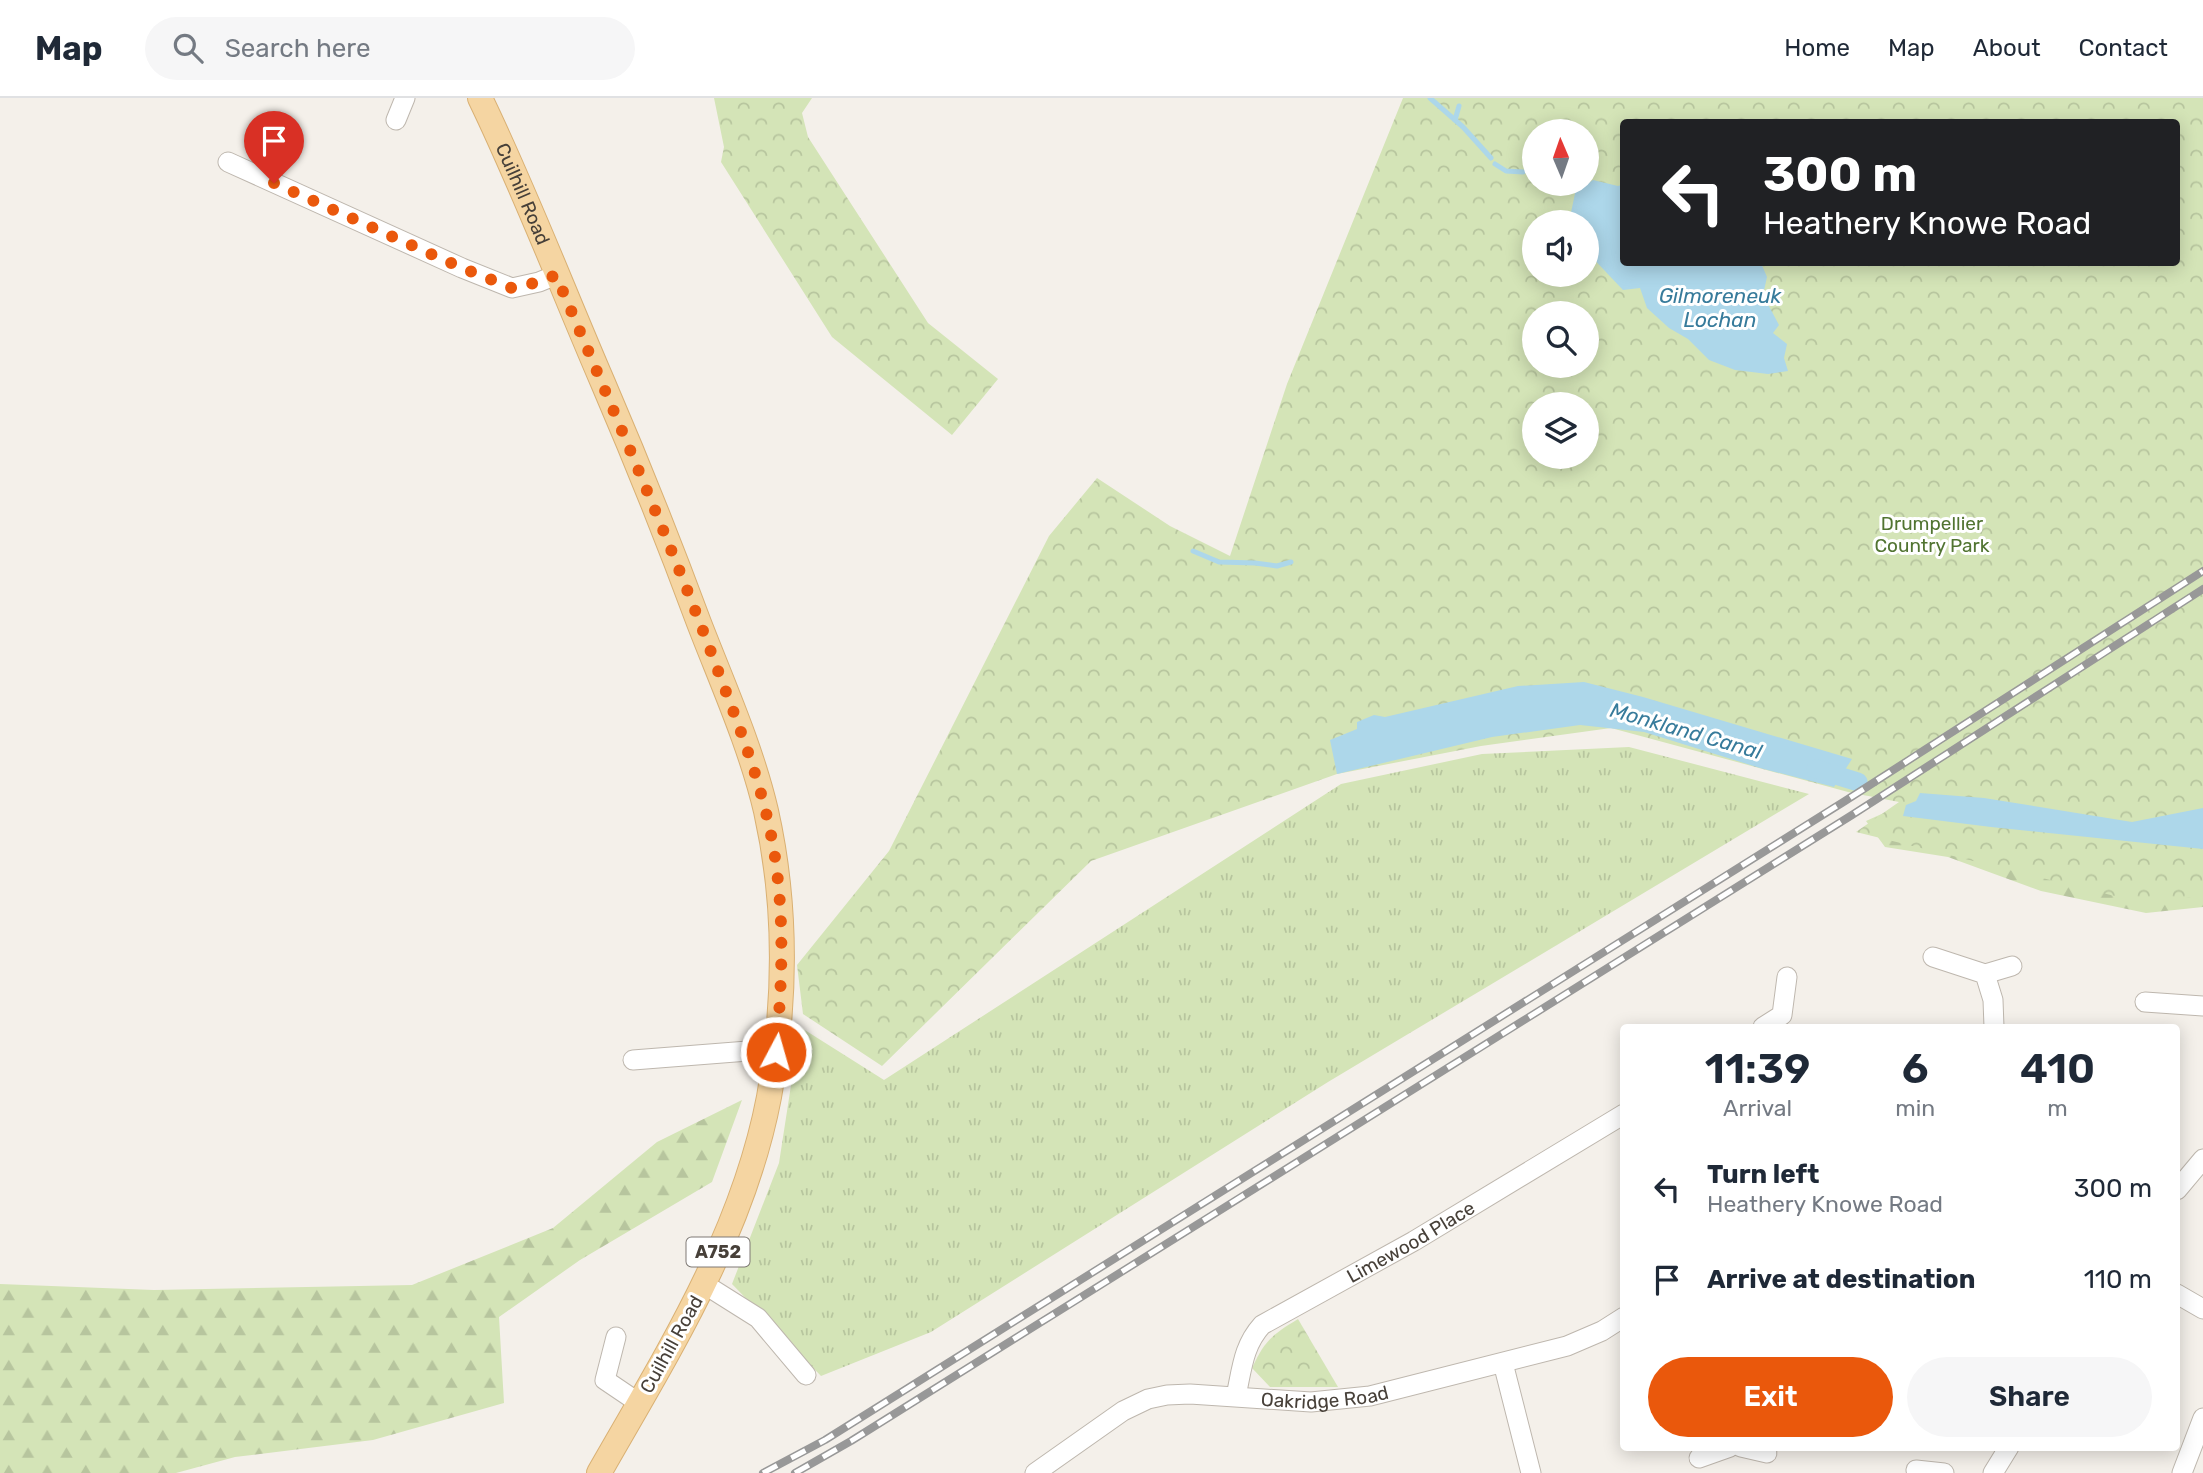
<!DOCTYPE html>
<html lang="en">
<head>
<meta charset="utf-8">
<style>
  :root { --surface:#fff; --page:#f6f6f7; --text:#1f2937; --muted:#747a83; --line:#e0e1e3; --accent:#ea580c }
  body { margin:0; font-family:Rubik,sans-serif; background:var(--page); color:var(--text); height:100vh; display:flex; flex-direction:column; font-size:26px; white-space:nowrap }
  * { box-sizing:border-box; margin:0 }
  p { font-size:23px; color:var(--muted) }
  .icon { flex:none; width:38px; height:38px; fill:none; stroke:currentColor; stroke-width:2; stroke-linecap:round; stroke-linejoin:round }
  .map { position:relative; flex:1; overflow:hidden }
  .panel { position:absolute; left:1620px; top:926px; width:560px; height:427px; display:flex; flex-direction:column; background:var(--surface); border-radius:7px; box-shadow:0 4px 18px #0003 }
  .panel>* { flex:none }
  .banner { position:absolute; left:1620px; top:21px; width:560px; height:147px; border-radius:7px; box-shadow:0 4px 18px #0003; background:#202124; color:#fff; overflow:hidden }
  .needle { width:46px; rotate:358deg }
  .tools { position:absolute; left:1522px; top:21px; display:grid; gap:14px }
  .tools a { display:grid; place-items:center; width:77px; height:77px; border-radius:50%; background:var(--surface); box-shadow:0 4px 18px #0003; font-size:35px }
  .pin { position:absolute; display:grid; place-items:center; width:60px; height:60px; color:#fff; margin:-72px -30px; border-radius:50% 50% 50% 0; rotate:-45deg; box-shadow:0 0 7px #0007 }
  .pin .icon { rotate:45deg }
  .me { position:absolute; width:77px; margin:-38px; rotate:6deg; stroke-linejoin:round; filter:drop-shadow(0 0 5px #0008) }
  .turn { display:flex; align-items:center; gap:24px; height:147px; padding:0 28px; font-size:32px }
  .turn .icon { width:91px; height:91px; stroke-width:2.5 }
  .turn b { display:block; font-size:49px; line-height:60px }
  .eta { display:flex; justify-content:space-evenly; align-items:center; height:119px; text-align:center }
  .eta b { font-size:42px; font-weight:600; line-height:49px }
  .action { display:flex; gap:14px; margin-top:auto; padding:14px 28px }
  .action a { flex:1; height:80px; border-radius:42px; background:var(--accent); color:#fff; font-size:28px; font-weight:600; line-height:80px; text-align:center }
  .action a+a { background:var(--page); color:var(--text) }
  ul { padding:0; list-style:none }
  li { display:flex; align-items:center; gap:21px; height:91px; padding:0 28px }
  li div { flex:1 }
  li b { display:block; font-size:26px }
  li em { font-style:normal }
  header { display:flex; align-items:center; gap:42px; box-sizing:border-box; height:98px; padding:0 35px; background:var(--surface); border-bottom:2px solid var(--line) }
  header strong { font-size:33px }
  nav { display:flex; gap:38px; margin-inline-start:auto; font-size:24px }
  .search { width:490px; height:63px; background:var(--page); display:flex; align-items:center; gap:18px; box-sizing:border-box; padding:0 24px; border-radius:38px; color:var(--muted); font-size:26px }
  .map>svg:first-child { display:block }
  .grass { fill:url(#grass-tufts) }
  .forest { fill:url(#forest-firs) }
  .park { fill:url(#park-crowns); fill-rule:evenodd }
  .water { fill:#add7ea }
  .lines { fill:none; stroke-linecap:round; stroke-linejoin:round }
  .stream { stroke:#add7ea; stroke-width:5 }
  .canal { stroke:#add7ea; stroke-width:19 }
  .minor-casing { stroke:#beb7ae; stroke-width:21 }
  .major-casing { stroke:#d9b073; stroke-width:26 }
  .minor { stroke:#fff; stroke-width:19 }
  .major { stroke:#f5d5a2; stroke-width:24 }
  .rail-casing { stroke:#989898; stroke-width:8 }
  .rail { stroke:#fff; stroke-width:5; stroke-dasharray:16; stroke-linecap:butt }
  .route { stroke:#ea580c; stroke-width:12; stroke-dasharray:0 21.6 }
  .labels { text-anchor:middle; stroke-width:6; stroke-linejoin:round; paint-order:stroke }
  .shield { fill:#fff; stroke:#7e7974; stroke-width:2 }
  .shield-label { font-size:18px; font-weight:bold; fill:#474039 }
  .street-label { font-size:19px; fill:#474039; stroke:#fff }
  .park-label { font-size:19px; fill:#517431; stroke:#fff }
  .water-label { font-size:21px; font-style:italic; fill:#377b9b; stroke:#fff }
</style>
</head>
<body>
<header>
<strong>Map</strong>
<div class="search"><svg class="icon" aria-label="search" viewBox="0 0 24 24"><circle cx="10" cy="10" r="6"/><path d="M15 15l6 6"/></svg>Search here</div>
<nav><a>Home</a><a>Map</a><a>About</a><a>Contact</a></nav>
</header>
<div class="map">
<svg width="2203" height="1375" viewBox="0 0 2203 1375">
  <defs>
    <pattern id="grass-tufts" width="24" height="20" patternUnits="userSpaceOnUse" patternTransform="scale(1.75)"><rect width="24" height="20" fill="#d4e4b7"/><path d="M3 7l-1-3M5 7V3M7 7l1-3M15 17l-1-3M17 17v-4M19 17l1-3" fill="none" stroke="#b7c59e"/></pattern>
    <pattern id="forest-firs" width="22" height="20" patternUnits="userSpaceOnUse" patternTransform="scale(1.75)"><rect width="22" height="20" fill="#d4e4b7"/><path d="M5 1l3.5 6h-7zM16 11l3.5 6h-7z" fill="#b7c59e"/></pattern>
    <pattern id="park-crowns" width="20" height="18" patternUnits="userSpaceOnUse" patternTransform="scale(1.75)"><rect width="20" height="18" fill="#d4e4b7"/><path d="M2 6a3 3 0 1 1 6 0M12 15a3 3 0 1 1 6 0" fill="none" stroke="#b7c59e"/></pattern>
  </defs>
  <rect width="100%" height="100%" fill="#f4f0ea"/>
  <polygon class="grass" points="1629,649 1809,696 1328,984 931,1234 821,1278 732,1186 779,1065 800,929 884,982 1341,686 1482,656"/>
  <g class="forest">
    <polygon points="1886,714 2203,778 2203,809 2146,815 2041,793 1948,759 1885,749 1866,723"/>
    <polygon points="742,1002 712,1084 580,1162 499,1219 504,1305 373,1342 235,1359 176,1375 0,1375 0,1186 154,1192 412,1187 553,1130 657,1044"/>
  </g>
  <g class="park">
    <polygon points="714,0 812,0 802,15 808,39 928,225 998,281 952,337 832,239 721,64 724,49"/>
    <path d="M1403,0H2203V799L2135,803L1856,734L1899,704L1848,694L1611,630L1481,648L1337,676L1091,763L882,968L803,916L797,867L889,753L1049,438L1097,380L1170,428L1230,458L1287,286ZM1624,24H2177V164H1624ZM1535,33H1587V86H1535ZM1535,124H1587V177H1535ZM1535,215H1587V268H1535ZM1535,306H1587V359H1535Z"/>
    <path d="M1298,1221L1338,1289H1270L1252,1270C1265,1242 1272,1237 1298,1221Z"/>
  </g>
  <g class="water">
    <polygon points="1593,82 1618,88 1624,86 1624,164 1761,165 1767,179 1763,197 1779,227 1773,235 1787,246 1784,260 1788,273 1768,276 1735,272 1709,262 1688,241 1669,230 1647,210 1640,190 1623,192 1587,154 1587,124 1569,124 1577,86 1587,86"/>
    <polygon points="1584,584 1643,599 1852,661 1834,689 1760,670 1644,634 1580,627 1492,639 1337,676 1330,642 1357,631 1357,624 1374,617 1385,619 1518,588"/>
    <polygon points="1920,695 1984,700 2132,724 2203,710 2203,751 1991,729 1903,718 1906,707 1916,703"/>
  </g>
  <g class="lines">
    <g class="stream">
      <polyline points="1430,0 1463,29 1491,60"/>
      <polyline points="1455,22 1459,8"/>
      <polyline points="1495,66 1506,73 1523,74"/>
      <polyline points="1532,74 1535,76"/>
      <polyline points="1193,453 1219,464 1255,465 1277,468 1291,464"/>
    </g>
    <polyline class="canal" points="1816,671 1858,684"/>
    <defs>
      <g id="minor">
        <polyline points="396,22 405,0"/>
        <polyline points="228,64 462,170 512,190 539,184 556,177"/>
        <polyline points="1933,859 1985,876 1993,902 1994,929"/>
        <polyline points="1985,876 2012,868"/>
        <polyline points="2145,904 2203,908"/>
        <polyline points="1763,929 1782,917 1787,879"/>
        <polyline points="633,962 748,953 776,954"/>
        <polyline points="2177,1092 2203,1061"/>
        <polyline points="704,1186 758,1220 806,1277"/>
        <polyline points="2177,1196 2203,1211"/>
        <polyline points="616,1239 605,1282 639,1305"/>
        <polyline points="1503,1265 1531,1375"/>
        <path id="s1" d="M1236,1298C1242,1271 1243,1248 1262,1227L1414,1143L1624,1016"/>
        <polyline points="1741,1349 1767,1355"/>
        <polyline points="1699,1360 1730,1349"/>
        <polyline points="1916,1372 1944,1375"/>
        <path id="s2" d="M1035,1375L1123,1313L1148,1301L1167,1297L1190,1296L1311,1304L1370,1298L1567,1248L1602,1233L1624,1219"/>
        <polyline points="1993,1375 2009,1349"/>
        <polyline points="2182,1375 2203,1320"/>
      </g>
      <g id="major">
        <path id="s3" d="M480,0C525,93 562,190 603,285C637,364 669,444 699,525C723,587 751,649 766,713C787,807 786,905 769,999C743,1136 667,1256 599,1375"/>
      </g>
    </defs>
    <use href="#minor" class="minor-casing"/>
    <use href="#major" class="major-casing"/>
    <use href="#minor" class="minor"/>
    <use href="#major" class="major"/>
    <defs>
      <g id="rail">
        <polyline points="763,1375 825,1342 1845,703 2203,473"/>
        <polyline points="795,1375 851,1343 1852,717 2203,491"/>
      </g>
    </defs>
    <use href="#rail" class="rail-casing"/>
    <use href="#rail" class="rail"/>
  </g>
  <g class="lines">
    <path class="route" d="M274,85L462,170L512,190L539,184L556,177C608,300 661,422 708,546C733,614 762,681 774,753C785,820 782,887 776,954"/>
  </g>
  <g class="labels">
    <rect class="shield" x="686.5" y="1139.5" width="63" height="29" rx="5"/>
    <g class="shield-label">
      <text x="718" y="1160">A752</text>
    </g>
    <g class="street-label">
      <text dy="7" stroke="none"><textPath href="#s3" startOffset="105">Cuilhill Road</textPath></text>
      <text dy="7" stroke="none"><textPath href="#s1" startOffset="247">Limewood Place</textPath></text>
      <text transform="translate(671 1246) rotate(-61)" y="7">Cuilhill Road</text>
      <text dy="7" stroke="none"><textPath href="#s2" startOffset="313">Oakridge Road</textPath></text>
    </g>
    <g class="park-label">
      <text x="1932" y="432">Drumpellier<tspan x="1932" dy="22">Country Park</tspan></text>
    </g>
    <g class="water-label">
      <text x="1720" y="205">Gilmoreneuk<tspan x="1720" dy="24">Lochan</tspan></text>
      <text transform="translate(1686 633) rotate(16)" y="7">Monkland Canal</text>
    </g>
  </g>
</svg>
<div class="tools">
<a><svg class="needle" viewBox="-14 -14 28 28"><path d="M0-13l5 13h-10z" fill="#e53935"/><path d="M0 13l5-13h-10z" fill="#747a83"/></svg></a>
<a><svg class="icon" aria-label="sound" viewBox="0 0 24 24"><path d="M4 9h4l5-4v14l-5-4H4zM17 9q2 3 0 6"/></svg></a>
<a><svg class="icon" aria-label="search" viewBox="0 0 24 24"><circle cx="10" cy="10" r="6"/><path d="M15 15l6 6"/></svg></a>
<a><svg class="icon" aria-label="layers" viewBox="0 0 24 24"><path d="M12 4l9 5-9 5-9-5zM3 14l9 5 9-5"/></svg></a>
</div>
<div class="pin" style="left:274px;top:85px;background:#d93025"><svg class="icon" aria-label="arrive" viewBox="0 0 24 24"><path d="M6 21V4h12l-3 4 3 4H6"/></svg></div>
<svg class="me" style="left:776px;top:954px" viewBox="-20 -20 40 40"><circle r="17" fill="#ea580c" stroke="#fff" stroke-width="3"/><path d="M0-11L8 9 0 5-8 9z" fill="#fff"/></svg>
<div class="banner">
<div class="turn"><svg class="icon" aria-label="left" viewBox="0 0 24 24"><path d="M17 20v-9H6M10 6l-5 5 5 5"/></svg><div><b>300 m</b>Heathery Knowe Road</div></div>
</div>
<section class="panel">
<div class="eta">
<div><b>11:39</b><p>Arrival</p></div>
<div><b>6</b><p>min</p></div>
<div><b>410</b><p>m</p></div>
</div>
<ul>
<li><svg class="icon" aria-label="left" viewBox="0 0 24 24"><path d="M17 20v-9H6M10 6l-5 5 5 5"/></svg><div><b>Turn left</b><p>Heathery Knowe Road</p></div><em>300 m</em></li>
<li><svg class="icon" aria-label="arrive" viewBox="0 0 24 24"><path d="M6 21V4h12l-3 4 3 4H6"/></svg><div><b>Arrive at destination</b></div><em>110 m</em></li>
</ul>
<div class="action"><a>Exit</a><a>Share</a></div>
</section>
</div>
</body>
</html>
